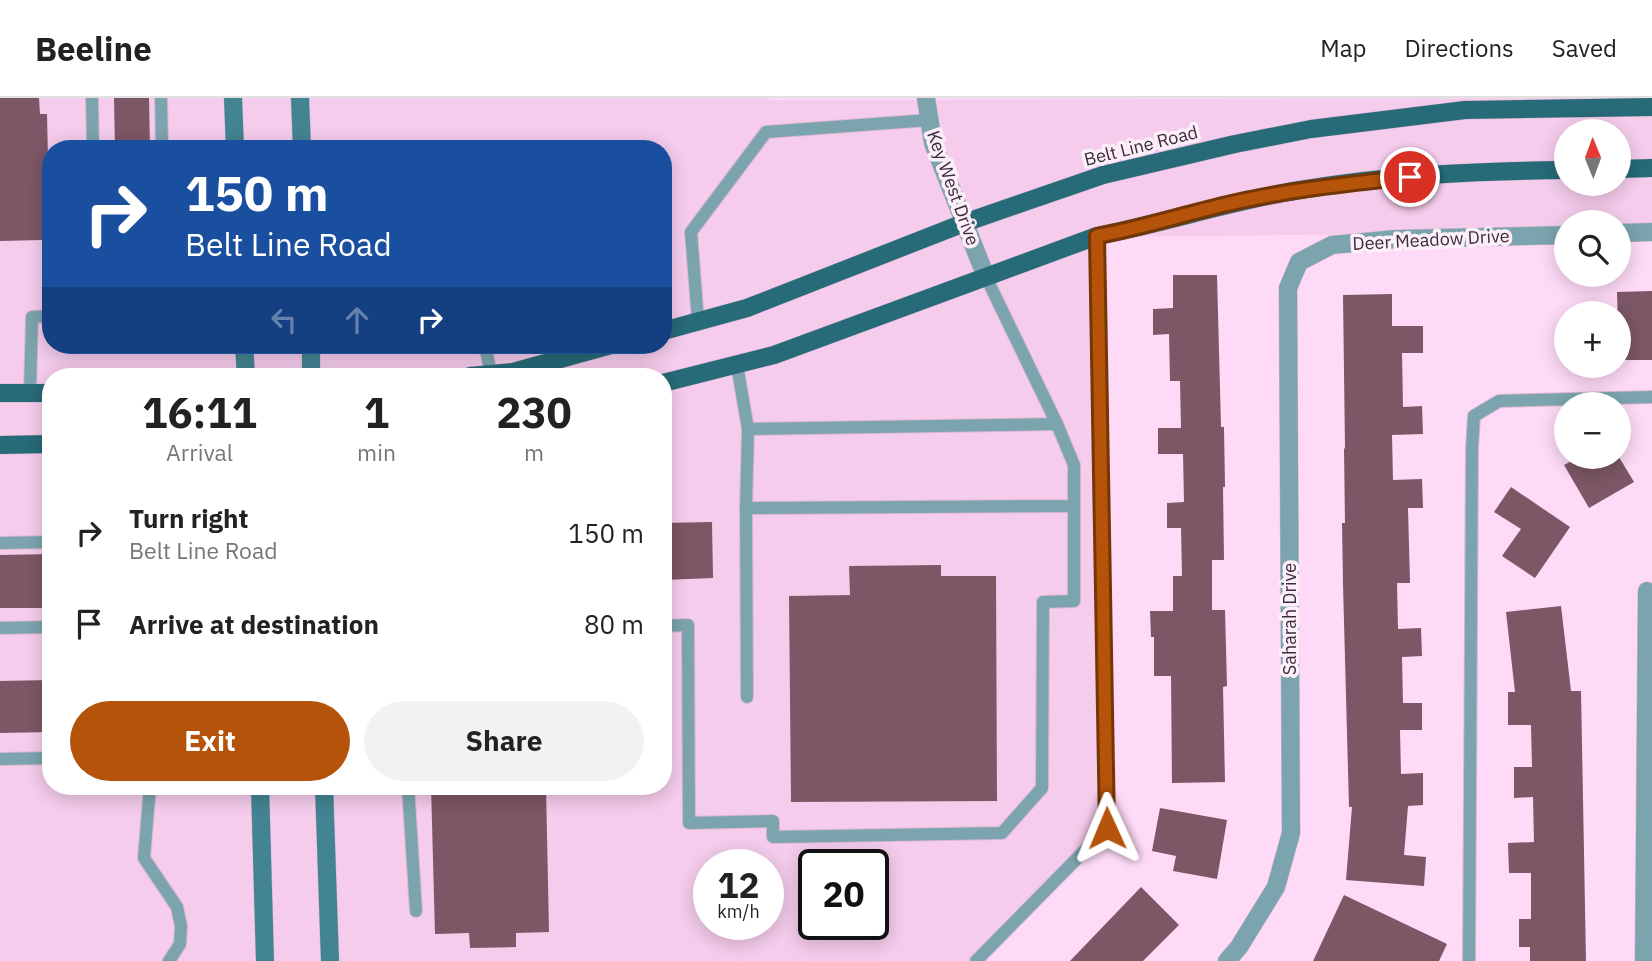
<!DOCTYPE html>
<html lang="en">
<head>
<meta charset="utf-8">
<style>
  :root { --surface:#fff; --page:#f2f2f2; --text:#222; --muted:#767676; --line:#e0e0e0; --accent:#b45309 }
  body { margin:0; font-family:"IBM Plex Sans",sans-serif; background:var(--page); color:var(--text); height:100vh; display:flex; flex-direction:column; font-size:26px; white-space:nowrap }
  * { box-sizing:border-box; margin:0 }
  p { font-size:23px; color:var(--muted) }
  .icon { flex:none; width:38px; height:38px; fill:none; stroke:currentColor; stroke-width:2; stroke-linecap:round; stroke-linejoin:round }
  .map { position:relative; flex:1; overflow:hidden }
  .drawer { position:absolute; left:42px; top:270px; width:630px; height:427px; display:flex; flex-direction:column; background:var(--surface); border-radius:28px; box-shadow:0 4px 18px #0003 }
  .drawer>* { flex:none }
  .banner { position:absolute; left:42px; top:42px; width:630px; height:214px; border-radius:28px; box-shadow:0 4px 18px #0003; background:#1a4fa0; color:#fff; overflow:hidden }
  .needle { width:46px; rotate:359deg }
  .buttons { position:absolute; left:1554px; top:21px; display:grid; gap:14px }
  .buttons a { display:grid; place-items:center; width:77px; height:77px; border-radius:50%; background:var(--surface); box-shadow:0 4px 18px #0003; font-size:35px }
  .speed { position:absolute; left:693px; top:751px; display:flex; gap:14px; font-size:35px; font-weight:700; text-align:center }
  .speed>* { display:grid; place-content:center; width:91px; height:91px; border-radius:50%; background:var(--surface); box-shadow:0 4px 18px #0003; line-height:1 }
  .speed small { font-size:18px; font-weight:400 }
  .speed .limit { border:4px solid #111; border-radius:10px; background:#fff; color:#111 }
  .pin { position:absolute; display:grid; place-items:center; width:60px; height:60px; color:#fff; margin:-30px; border:4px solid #fff; border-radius:50%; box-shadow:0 2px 7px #0007 }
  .me { position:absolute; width:77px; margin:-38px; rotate:359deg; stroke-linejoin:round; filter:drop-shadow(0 0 5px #0008) }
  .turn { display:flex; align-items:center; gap:24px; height:147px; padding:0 28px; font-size:32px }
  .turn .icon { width:91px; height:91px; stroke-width:2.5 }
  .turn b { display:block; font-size:49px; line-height:60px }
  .lanes { display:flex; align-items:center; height:66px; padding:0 28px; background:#0003; justify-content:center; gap:35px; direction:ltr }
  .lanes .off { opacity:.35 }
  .eta { display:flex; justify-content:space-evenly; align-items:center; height:119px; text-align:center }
  .eta b { font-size:42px; font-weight:700; line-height:49px }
  .cta { display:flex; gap:14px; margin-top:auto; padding:14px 28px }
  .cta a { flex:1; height:80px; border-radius:42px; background:var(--accent); color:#fff; font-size:28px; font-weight:700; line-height:80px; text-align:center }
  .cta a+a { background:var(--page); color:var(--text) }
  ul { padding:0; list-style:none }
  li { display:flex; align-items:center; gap:21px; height:91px; padding:0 28px }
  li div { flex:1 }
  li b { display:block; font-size:26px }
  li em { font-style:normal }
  header { display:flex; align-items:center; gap:42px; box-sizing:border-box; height:98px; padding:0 35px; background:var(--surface); border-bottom:2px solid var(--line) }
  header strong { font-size:33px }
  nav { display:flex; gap:38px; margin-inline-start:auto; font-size:24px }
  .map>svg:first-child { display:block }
  .built { fill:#f5ccec; fill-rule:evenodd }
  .building { fill:#7c5765 }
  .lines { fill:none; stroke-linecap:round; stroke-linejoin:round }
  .lane-casing { stroke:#d7b7d0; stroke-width:14 }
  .street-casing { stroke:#d7b7d0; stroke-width:19 }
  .secondary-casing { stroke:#d7b7d0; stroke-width:19 }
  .primary-casing { stroke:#d7b7d0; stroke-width:19 }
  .lane { stroke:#7ca4ae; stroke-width:12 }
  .street { stroke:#7ca4ae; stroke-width:18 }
  .secondary { stroke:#438492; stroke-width:18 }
  .primary { stroke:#276a78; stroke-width:18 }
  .route-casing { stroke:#753606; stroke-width:18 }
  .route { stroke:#b45309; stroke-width:12 }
  .labels { text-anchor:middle; stroke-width:7; stroke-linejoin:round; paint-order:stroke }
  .street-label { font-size:18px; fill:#3b2d38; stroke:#fdeffa }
</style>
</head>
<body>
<header>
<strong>Beeline</strong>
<nav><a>Map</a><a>Directions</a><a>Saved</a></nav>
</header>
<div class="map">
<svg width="1652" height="863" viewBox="0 0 1652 863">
  <rect width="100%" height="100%" fill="#fedaf6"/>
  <path class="built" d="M0,0H768L769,2L1652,0V133H1619V124H1566V134L1097,139L1107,730L976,863H0ZM1566,33H1619V86H1566ZM51,51H663V247H51ZM51,278H663V688H51ZM709,766H768V826H709ZM814,766H873V826H814Z"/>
  <g class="building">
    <polygon points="0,0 39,0 40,16 47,16 49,105 42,105 43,142 0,143"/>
    <polygon points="114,0 149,0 150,51 115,51"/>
    <polygon points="1173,177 1217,177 1221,329 1224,329 1225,389 1223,389 1224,462 1212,462 1212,512 1225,512 1227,588 1223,589 1225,684 1172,685 1171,578 1154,578 1154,539 1151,539 1150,513 1173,513 1173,478 1182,478 1181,430 1167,430 1167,405 1184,404 1183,356 1158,356 1158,330 1181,330 1180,283 1170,283 1169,236 1153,237 1153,211 1173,210"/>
    <polygon points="1652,193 1652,262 1619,262 1617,194"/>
    <polygon points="1392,196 1392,228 1423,228 1423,255 1402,255 1403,309 1422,308 1423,336 1392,337 1393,382 1422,381 1423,410 1408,410 1410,485 1397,485 1398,531 1421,530 1422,558 1402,559 1403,605 1422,605 1422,632 1400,632 1401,676 1423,675 1423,707 1408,708 1404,757 1426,759 1424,788 1346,782 1352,709 1349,709 1343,486 1342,425 1345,425 1344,351 1345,350 1343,197"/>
    <polygon points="1579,359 1619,359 1634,384 1589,410 1564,367"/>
    <polygon points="1511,389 1570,429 1535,480 1502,458 1521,431 1494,414"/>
    <polygon points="712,424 713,480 663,482 663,425"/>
    <polygon points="51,456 51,510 0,510 0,457"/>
    <polygon points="941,467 941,478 996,478 997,703 791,704 789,498 850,497 849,468"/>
    <polygon points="1561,508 1571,593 1581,593 1586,863 1530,863 1530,849 1519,849 1519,821 1531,821 1531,775 1509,775 1508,745 1534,744 1533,699 1514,700 1514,669 1532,669 1531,627 1508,627 1508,594 1515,594 1506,514"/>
    <polygon points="51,582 51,634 0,635 0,583"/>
    <polygon points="431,688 546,688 549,834 516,835 516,849 470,850 469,835 435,836"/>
    <polygon points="1160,710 1227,722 1217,781 1173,773 1176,758 1152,753"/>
    <polygon points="1141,789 1179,827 1143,863 1070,863"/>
    <polygon points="1344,797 1447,846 1439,863 1313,863"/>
  </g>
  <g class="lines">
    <defs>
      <g id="lane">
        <polyline points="92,0 93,51"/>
        <polyline points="161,0 162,51"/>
        <polyline points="698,223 691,134 766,34 929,22"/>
        <polyline points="485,247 491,276"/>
        <polyline points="737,267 748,331 1057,326 986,179"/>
        <polyline points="30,295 32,219 51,218"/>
        <polyline points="748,331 746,410 1074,408 1074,367 1057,326"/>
        <polyline points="746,410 747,599"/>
        <polyline points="0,445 51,444"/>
        <polyline points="663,528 688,527 689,725 773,723 773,739 1002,735 1042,690 1043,504 1074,503 1074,408"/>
        <polyline points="0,530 51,529"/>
        <polyline points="0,661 51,660"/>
        <polyline points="150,688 144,760 177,809 181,828 180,846 169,863"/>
        <polyline points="408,688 416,813"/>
        <polyline points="976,863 1107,730 1097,138"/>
        <polyline points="1469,863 1472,350 1474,318 1499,303 1652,299"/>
      </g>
      <g id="street">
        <polyline points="926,0 933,45 986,179"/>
        <polyline points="1619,135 1652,134"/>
        <polyline points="1227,863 1239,849 1276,789 1291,735 1288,190 1299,164 1332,147 1396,141 1566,137"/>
        <polyline points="1644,863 1647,493"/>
      </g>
      <g id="secondary">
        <polyline points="233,0 235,51"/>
        <polyline points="300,0 302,51"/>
        <polyline points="244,247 246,278"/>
        <polyline points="311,247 311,278"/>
        <polyline points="260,688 265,863"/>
        <polyline points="324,688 330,863"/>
      </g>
      <g id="primary">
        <polyline points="1619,71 1652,70"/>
        <polyline points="663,233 747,210 964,125 1103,77 1235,46 1311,31 1465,12 1652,9"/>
        <polyline points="470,278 513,274 611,247"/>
        <path d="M663,285L774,257L1097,138C1165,125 1231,103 1300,92C1388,77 1477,73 1566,72"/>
        <polyline points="0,295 51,295"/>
        <polyline points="0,347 51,346"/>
      </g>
    </defs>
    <use href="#lane" class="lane-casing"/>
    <use href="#street" class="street-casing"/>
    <use href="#secondary" class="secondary-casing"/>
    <use href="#primary" class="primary-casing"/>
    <use href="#lane" class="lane"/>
    <use href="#street" class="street"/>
    <use href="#secondary" class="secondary"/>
    <use href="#primary" class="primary"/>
  </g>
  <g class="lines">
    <defs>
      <path id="route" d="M1107,730L1097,138C1140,130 1181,117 1223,107C1285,92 1347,86 1410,79"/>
    </defs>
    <use href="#route" class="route-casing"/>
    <use href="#route" class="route"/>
  </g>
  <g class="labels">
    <g class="street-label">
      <text transform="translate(1141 48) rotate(-14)" y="6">Belt Line Road</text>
      <text transform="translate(953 90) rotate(70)" y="6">Key West Drive</text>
      <text transform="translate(1431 142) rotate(-3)" y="6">Deer Meadow Drive</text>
      <text transform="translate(1290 521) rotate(-90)" y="6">Saharah Drive</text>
    </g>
  </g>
</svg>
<div class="buttons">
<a><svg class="needle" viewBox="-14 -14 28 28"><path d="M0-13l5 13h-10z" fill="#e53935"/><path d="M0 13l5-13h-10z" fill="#767676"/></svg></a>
<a><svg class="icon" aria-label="search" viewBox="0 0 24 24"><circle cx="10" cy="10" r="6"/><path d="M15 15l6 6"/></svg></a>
<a>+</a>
<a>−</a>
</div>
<div class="speed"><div>12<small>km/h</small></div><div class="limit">20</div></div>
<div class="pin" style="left:1410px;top:79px;background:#d93025"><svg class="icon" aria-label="arrive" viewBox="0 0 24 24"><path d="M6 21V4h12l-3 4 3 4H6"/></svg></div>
<svg class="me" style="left:1107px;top:730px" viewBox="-20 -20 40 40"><path d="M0-17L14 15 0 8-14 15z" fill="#b45309" stroke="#fff" stroke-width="4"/></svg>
<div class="banner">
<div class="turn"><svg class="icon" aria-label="right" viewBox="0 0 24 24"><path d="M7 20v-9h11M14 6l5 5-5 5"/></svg><div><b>150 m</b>Belt Line Road</div></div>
<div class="lanes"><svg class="icon off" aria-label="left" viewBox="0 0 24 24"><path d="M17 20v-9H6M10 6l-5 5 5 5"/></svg><svg class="icon off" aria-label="ahead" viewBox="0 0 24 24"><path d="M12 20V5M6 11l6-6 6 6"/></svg><svg class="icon" aria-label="right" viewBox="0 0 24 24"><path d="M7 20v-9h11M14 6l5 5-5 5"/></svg></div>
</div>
<section class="drawer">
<div class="eta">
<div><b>16:11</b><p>Arrival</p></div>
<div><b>1</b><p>min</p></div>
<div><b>230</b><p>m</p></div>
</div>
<ul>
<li><svg class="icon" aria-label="right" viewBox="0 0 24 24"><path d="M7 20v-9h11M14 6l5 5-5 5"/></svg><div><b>Turn right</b><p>Belt Line Road</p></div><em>150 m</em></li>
<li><svg class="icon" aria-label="arrive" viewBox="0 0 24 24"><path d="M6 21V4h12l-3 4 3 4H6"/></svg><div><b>Arrive at destination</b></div><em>80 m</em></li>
</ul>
<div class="cta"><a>Exit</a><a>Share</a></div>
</section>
</div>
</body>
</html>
